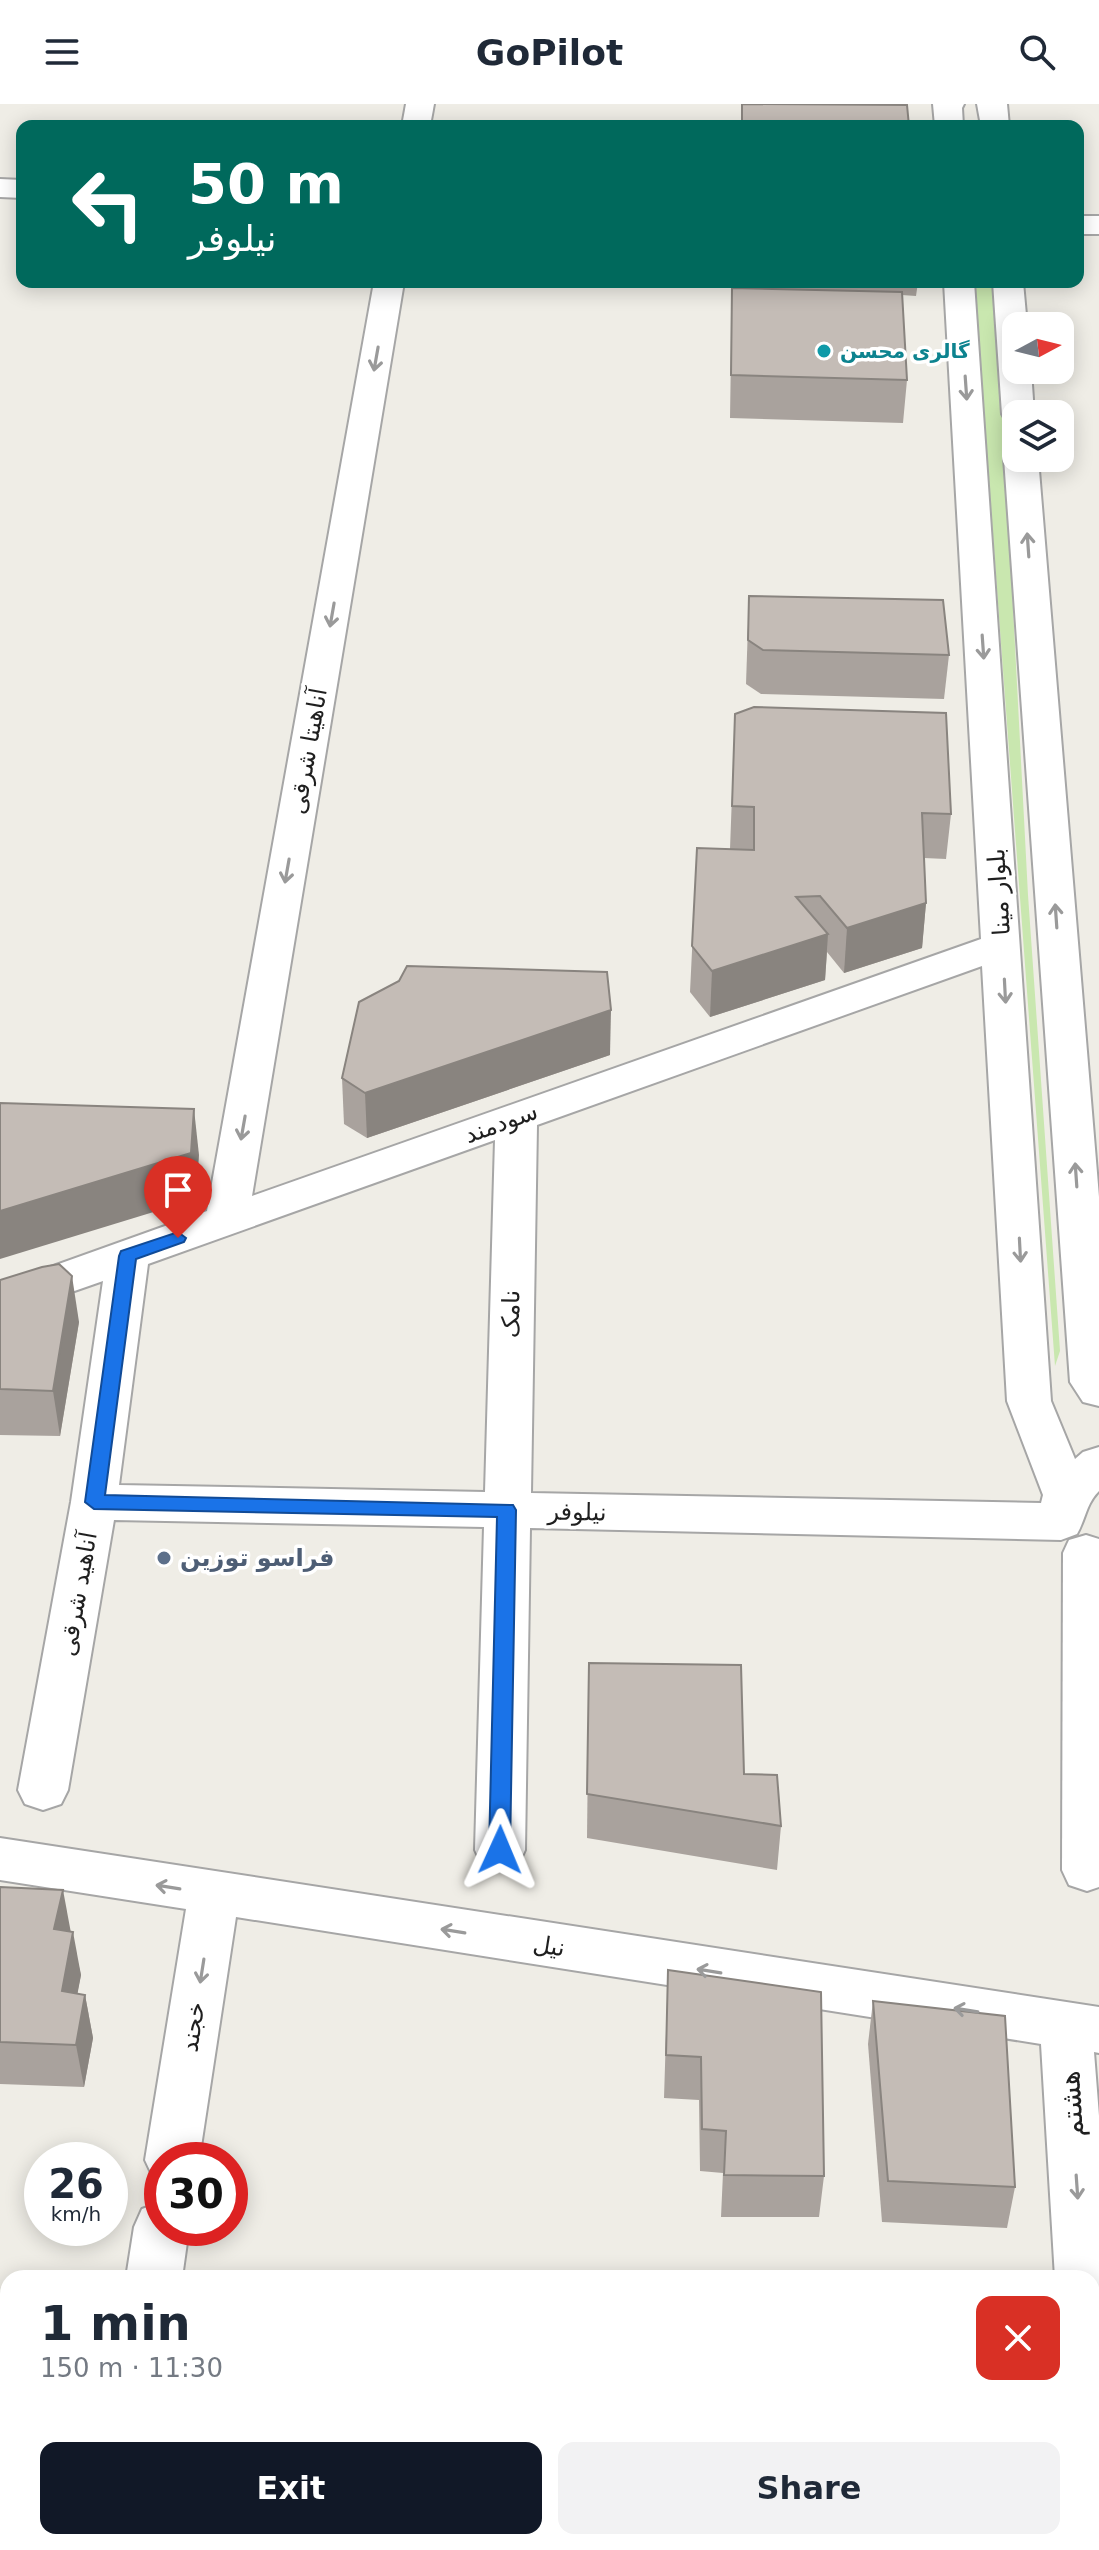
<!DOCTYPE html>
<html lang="en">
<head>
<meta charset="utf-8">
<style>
  :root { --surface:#fff; --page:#f2f2f3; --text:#1f2937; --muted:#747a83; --accent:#111827 }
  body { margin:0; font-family:"DejaVu Sans","Noto Naskh Arabic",sans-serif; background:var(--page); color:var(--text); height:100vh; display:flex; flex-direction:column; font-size:30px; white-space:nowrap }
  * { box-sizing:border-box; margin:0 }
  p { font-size:26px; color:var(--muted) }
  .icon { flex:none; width:44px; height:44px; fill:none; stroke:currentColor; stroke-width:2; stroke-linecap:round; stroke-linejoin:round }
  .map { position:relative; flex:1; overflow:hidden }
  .details { position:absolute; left:0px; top:2166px; width:1100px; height:280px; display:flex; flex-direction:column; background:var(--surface); border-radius:24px 24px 0 0; box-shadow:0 4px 20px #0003 }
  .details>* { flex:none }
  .hud { position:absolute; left:16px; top:16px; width:1068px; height:168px; border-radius:16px; box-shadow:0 4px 20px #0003; background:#00695c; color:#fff; overflow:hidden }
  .needle { width:52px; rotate:83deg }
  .buttons { position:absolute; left:1002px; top:208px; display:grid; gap:16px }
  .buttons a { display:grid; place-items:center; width:72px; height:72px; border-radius:16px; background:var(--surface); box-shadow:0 4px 20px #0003; font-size:40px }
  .speed { position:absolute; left:24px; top:2038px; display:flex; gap:16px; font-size:40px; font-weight:700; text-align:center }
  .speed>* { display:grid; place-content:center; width:104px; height:104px; border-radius:50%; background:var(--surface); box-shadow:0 4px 20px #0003; line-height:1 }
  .speed small { font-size:20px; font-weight:400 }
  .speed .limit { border:12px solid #d22; background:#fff; color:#111 }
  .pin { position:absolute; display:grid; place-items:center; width:68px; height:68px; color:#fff; margin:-82px -34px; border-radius:50% 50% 50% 0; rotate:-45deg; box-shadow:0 0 8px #0007 }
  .pin .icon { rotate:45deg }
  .me { position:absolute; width:88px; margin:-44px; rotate:1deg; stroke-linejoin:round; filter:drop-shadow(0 0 6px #0008) }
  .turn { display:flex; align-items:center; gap:28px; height:168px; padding:0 40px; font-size:36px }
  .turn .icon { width:104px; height:104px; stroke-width:2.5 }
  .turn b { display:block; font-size:56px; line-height:68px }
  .round { display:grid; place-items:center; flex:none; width:84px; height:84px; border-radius:16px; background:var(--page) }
  .summary { display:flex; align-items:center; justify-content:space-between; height:136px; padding:0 40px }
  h1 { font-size:48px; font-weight:700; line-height:60px }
  .button { display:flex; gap:16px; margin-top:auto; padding:16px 40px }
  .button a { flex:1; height:92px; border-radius:16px; background:var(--accent); color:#fff; font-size:32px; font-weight:700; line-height:92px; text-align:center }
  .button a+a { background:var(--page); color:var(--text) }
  header { display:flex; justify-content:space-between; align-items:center; height:104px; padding:0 40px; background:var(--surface); font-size:36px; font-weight:700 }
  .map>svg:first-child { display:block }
  .grass { fill:#c9e7af }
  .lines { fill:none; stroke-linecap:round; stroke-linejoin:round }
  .street-casing { stroke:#a6a6a6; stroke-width:4 }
  .street { fill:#fff; fill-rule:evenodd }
  .wall { fill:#a9a29d }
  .shaded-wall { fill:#89847f }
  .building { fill:#c4bcb6; stroke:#89847f; stroke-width:2 }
  .oneway { stroke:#9a9a9a }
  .route { fill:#1a73e8; stroke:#114b97; stroke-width:2 }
  .culture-dot { fill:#0f9aa8; stroke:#fff; stroke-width:3 }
  .service-dot { fill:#5c6f8a; stroke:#fff; stroke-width:3 }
  .labels { text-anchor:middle; stroke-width:7; stroke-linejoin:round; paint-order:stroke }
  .far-culture-label { font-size:20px; font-weight:bold; fill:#0d838f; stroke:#fff; text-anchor:start }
  .street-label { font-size:24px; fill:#1f1f1f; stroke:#fff }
  .service-label { font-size:24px; font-weight:bold; fill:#4e5e75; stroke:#fff; text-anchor:start }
  .near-street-label { font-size:28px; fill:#1f1f1f; stroke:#fff }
</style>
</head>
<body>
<header><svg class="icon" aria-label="menu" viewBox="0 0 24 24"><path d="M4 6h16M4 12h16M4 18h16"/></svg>GoPilot<svg class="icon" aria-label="search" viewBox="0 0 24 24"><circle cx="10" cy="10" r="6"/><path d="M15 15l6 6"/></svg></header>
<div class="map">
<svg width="1099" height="2446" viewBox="0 0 1099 2446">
  <rect width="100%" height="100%" fill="#efede6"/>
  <polygon class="grass" points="974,178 996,178 1028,791 1060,1247 1055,1262"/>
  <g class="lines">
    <defs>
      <g id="street">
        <polygon points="406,0 434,0 430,22 402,22"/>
        <polygon points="933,0 964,0 962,4 963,22 935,22"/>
        <polygon points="977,0 1007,0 1009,22 981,22"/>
        <polygon points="0,75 22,76 22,94 0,93"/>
        <rect x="1078" y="112" width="21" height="18"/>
        <path d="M374,178H404L252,1092L981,835L944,178H974L1051,1297L1075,1355L1083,1348L1099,1343V1387C1086,1400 1086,1414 1077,1430L1061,1436L530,1424L525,1746L518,1761L500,1767L482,1761L475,1746L484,1423L114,1416L68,1686L61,1700L43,1706L25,1700L18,1686L71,1398L103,1177L0,1213V1181L207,1107ZM982,862L1007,1297L1043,1391L1041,1399L531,1389L537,1021ZM495,1036L485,1388L119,1381L148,1160Z"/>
        <polygon points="993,178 1023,178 1027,222 1016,222 1016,266 1031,266 1034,310 1016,310 1016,319 1006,317 1002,310"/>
        <polygon points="1016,345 1016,354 1038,354 1099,1093 1099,1302 1083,1298 1070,1278 1004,354 1009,347"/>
        <polygon points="1086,1431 1099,1435 1099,1783 1087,1787 1069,1781 1062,1766 1063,1449 1069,1436"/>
        <polygon points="0,1734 1099,1903 1099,1949 1094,1948 1099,2012 1099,2194 1092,2196 1092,2174 1055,2174 1041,1940 236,1813 199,2056 162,2056 162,2077 153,2073 145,2056 186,1805 0,1776"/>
        <polygon points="162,2098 162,2124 189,2124 182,2174 126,2174 134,2123 142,2105"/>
        <polygon points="1092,2275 1099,2278 1099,2430 1092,2427"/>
        <polygon points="83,2438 143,2438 142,2446 82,2446"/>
      </g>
    </defs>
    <use href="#street" class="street-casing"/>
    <use href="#street" class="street"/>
  </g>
  <g class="wall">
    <polygon points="740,178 918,178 916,192 902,191 907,276 903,319 730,314 732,184 740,184"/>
    <polygon points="749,492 949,551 944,595 761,590 746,580"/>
    <polygon points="735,610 951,710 946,755 924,754 926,799 922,844 844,869 827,848 825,876 710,913 690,888 697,744 730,745"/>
    <polygon points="610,951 367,1034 344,1020 342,974"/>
    <polygon points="0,1176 79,1218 60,1332 0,1331"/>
    <polygon points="589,1559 744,1670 781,1722 777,1766 587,1734"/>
    <polygon points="0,1783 70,1827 81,1871 77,1890 85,1891 93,1934 84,1983 0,1980"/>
    <polygon points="668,1866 824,2072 819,2113 721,2113 723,2069 700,2067 699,1996 664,1994"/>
    <polygon points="873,1897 1015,2083 1007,2124 882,2118 868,1940"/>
  </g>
  <g class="shaded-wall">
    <polygon points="926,799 922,844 844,869 847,824"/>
    <polygon points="828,830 825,876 710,913 712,867"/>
    <polygon points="611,906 610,951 367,1034 365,989"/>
    <polygon points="194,1005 199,1051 196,1095 0,1155 0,1107"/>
    <polygon points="72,1172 79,1218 60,1332 53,1287"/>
    <polygon points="63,1786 71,1829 54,1825"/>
    <polygon points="73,1828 81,1871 70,1930 62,1887"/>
    <polygon points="85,1891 93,1934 84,1983 76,1941"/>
  </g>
  <g class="building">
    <polygon points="742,0 907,1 909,22 742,22"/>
    <polygon points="732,184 902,188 907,276 731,271"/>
    <polygon points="749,492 943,496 949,551 763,546 748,536"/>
    <polygon points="754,603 946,609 951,710 922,709 926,799 847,824 820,792 796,793 828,830 712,867 692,842 697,744 754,746 754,703 732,702 735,610"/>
    <polygon points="407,862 607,868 611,906 365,989 342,974 359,898 399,877"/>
    <polygon points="0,999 194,1005 191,1049 0,1107"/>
    <polygon points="59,1160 72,1172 53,1287 0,1285 0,1176 42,1163"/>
    <polygon points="589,1559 741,1561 744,1670 777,1671 781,1722 587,1690"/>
    <polygon points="0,1783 63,1786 54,1825 73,1828 62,1887 85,1891 76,1941 0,1938"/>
    <polygon points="668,1866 821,1888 824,2072 724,2071 726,2027 702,2025 701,1953 666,1951"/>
    <polygon points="873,1897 1005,1912 1015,2083 888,2077"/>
  </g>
  <defs><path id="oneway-shaft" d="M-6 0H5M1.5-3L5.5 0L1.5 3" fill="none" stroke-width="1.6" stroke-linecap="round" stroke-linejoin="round" transform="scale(2)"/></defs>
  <g class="oneway">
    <use href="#oneway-shaft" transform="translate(376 255) rotate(100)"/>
    <use href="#oneway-shaft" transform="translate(966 284) rotate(86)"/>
    <use href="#oneway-shaft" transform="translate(1028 441) rotate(-94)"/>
    <use href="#oneway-shaft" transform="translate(332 511) rotate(100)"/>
    <use href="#oneway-shaft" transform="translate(983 543) rotate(86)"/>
    <use href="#oneway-shaft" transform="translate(287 767) rotate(100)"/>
    <use href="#oneway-shaft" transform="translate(1056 812) rotate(-94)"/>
    <use href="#oneway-shaft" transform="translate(1005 887) rotate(87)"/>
    <use href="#oneway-shaft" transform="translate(243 1024) rotate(100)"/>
    <use href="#oneway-shaft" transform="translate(1076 1071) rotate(-94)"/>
    <use href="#oneway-shaft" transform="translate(1020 1146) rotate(87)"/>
    <use href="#oneway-shaft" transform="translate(168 1783) rotate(-171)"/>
    <use href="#oneway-shaft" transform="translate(453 1827) rotate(-171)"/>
    <use href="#oneway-shaft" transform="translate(202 1867) rotate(99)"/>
    <use href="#oneway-shaft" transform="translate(709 1867) rotate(-171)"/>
    <use href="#oneway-shaft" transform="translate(966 1906) rotate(-171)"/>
    <use href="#oneway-shaft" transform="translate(1077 2083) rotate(86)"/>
  </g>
  <polygon class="route" points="178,1128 186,1134 184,1138 136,1155 105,1391 513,1401 516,1406 510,1746 507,1752 500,1755 492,1752 489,1746 497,1413 94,1405 85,1398 119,1152 121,1147"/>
  <circle class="culture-dot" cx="824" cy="247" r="8"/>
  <circle class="service-dot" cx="164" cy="1454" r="8"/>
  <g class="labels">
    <g class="far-culture-label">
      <text x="840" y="254">گالری محسن</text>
    </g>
    <g class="street-label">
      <text transform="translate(308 647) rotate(-80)" y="8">آناهیتا شرقی</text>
      <text transform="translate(999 788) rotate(-94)" y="8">بلوار مینا</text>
      <text transform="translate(501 1019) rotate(-20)" y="8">سودمند</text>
      <text transform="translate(511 1210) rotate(-89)" y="8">نامک</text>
      <text transform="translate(577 1408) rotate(1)" y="8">نیلوفر</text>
      <text transform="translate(78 1490) rotate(-80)" y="8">آناهید شرقی</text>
      <text transform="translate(549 1842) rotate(9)" y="8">نیل</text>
      <text transform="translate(193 1923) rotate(-81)" y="8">خجند</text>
    </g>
    <g class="service-label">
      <text x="180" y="1462">فراسو توزین</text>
    </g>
    <g class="near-street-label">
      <text transform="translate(1071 2000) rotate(-94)" y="10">هشتم</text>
    </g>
  </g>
</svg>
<div class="buttons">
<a><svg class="needle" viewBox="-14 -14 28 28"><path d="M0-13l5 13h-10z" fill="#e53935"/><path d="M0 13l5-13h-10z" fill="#747a83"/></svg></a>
<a><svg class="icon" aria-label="layers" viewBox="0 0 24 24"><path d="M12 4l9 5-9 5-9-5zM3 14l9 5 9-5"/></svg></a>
</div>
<div class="speed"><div>26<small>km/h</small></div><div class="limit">30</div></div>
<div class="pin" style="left:178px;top:1134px;background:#d93025"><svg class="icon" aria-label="arrive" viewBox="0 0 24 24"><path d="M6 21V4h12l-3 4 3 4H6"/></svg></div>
<svg class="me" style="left:500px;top:1746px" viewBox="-20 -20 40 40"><path d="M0-17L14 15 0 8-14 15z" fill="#1a73e8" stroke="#fff" stroke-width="4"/></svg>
<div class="hud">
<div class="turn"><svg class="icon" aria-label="left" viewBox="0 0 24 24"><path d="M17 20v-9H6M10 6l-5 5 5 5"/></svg><div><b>50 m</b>نیلوفر</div></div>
</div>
<section class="details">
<div class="summary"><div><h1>1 min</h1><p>150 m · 11:30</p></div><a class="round" style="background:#d93025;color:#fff"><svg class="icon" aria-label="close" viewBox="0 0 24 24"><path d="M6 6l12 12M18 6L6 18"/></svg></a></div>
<div class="button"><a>Exit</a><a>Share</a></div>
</section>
</div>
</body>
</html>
